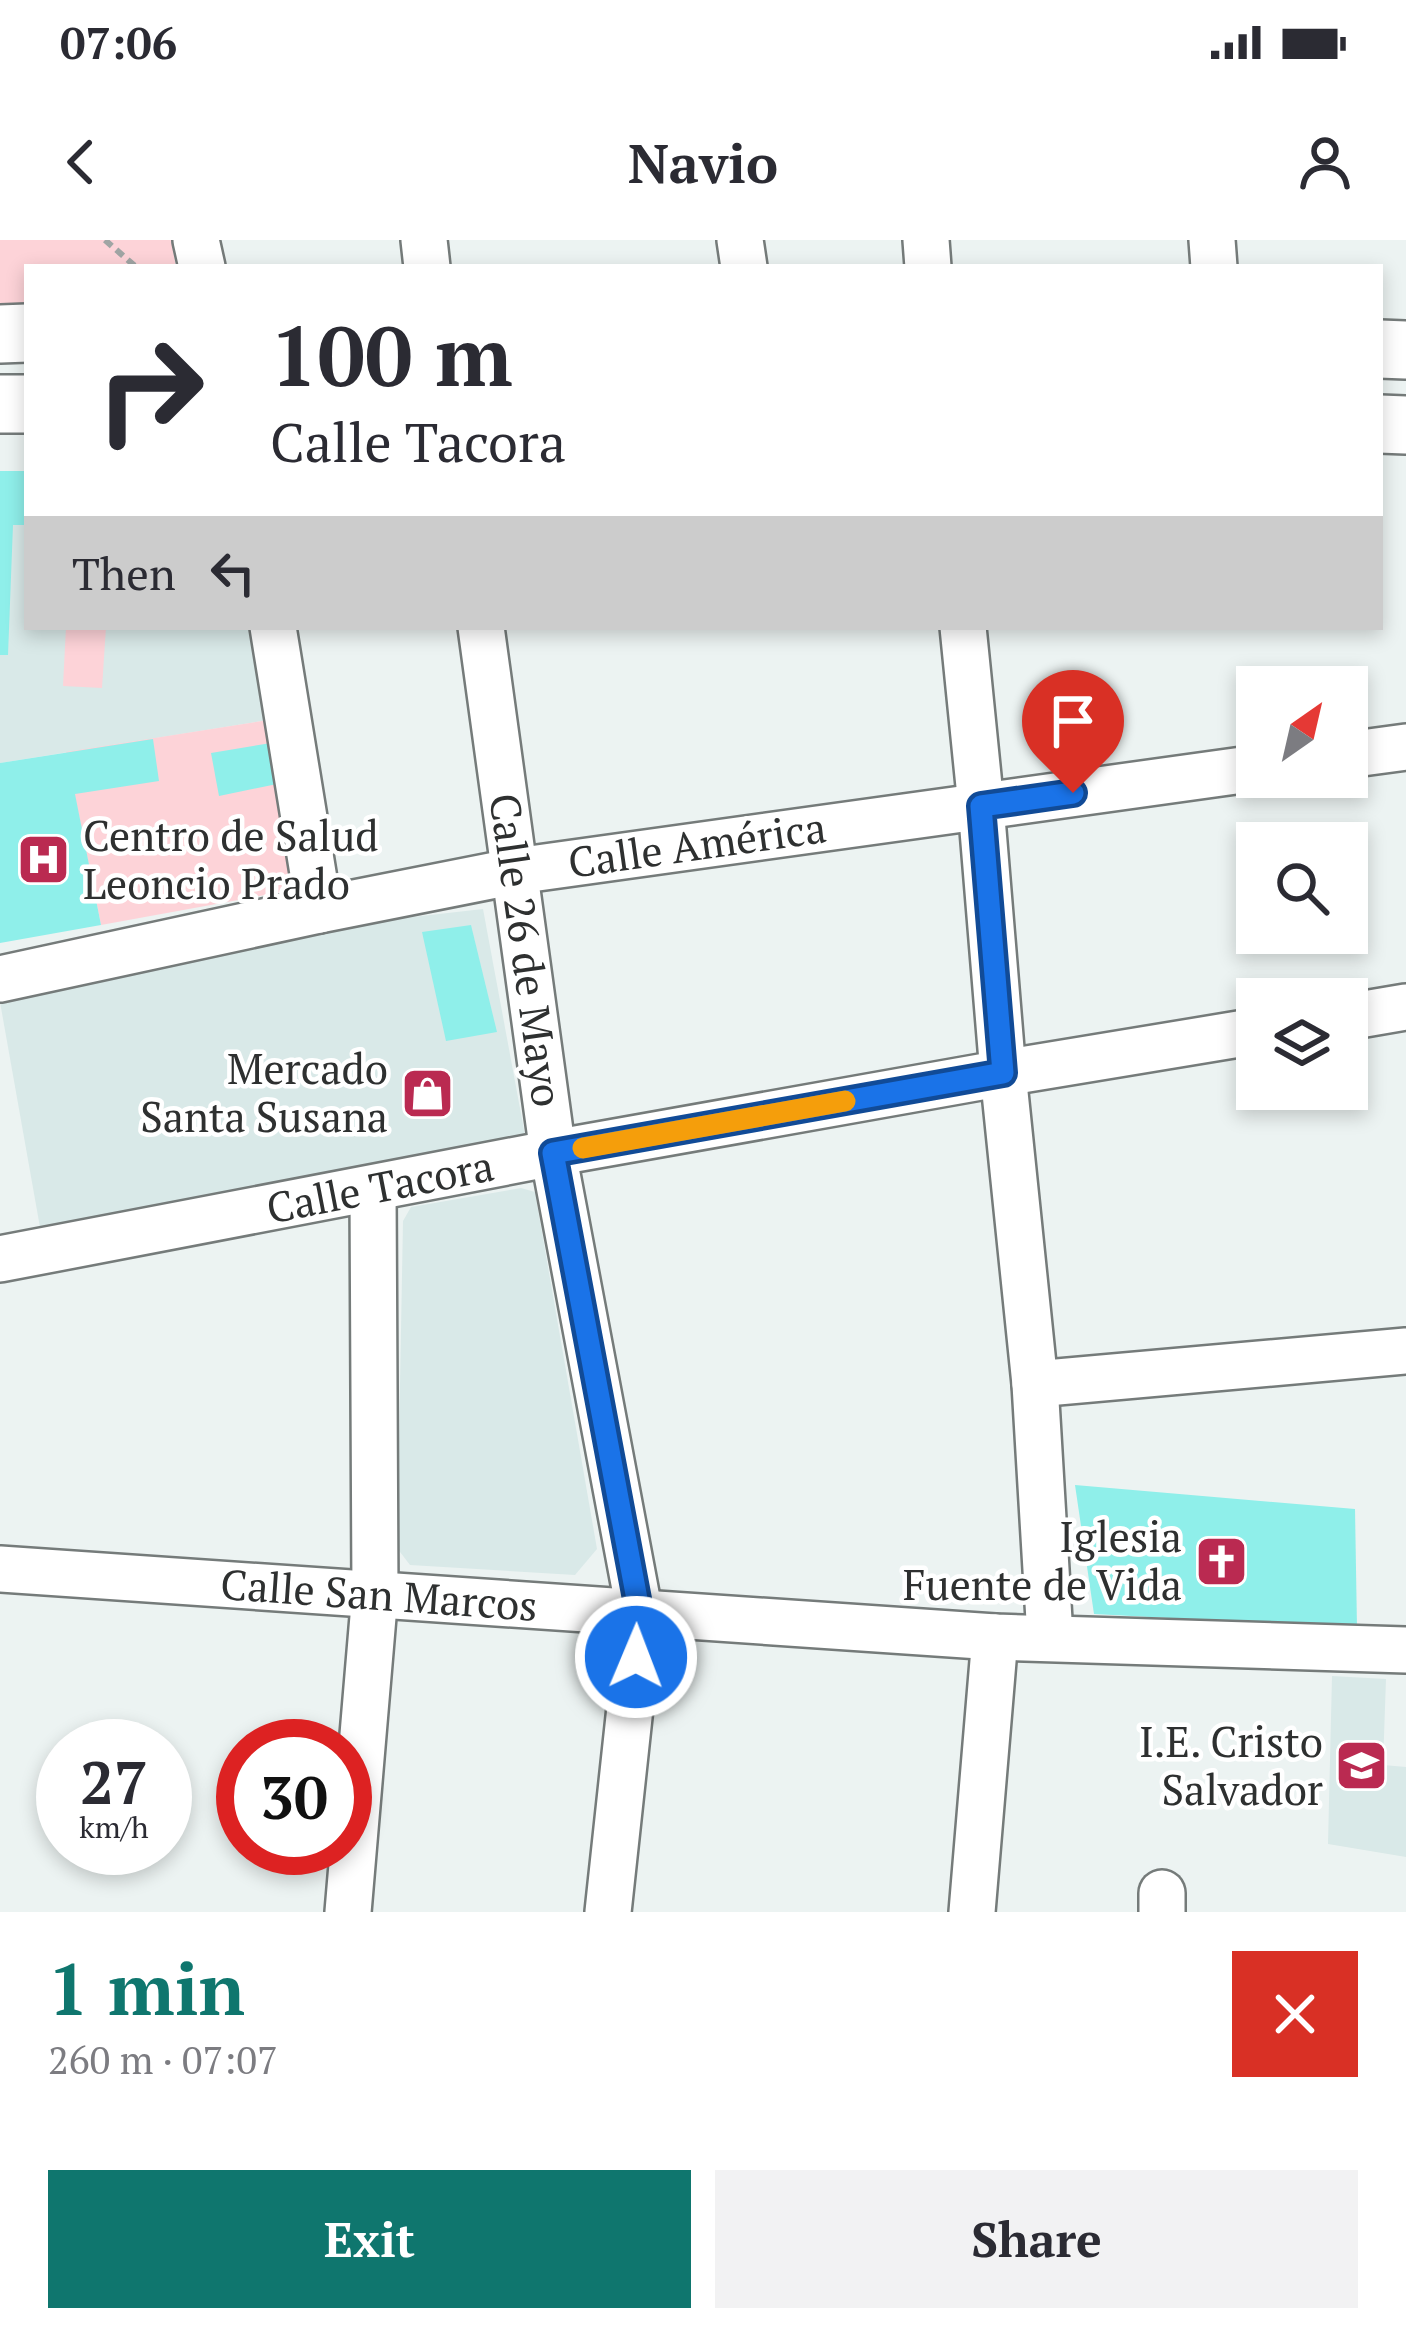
<!DOCTYPE html>
<html lang="en">
<head>
<meta charset="utf-8">
<style>
  :root { --surface:#fff; --page:#f2f2f3; --text:#2b2b33; --muted:#7c7c81; --accent:#0f766e }
  body { margin:0; font-family:"PT Serif",serif; background:var(--page); color:var(--text); height:100vh; display:flex; flex-direction:column; font-size:45px; white-space:nowrap }
  * { box-sizing:border-box; margin:0 }
  p { font-size:39px; color:var(--muted) }
  .icon { flex:none; width:66px; height:66px; fill:none; stroke:currentColor; stroke-width:2; stroke-linecap:round; stroke-linejoin:round }
  .map { position:relative; height:1672px; overflow:hidden }
  .panel { display:flex; flex-direction:column; background:var(--surface); flex:1 }
  .panel>* { flex:none }
  .hud { position:absolute; left:24px; top:24px; width:1359px; height:366px; border-radius:0px; box-shadow:0 6px 18px #0003; background:#fff; color:var(--text); overflow:hidden }
  .needle { width:78px; rotate:34deg }
  .buttons { position:absolute; left:1236px; top:426px; display:grid; gap:24px }
  .buttons a { display:grid; place-items:center; width:132px; height:132px; border-radius:0px; background:var(--surface); box-shadow:0 6px 18px #0003; font-size:60px }
  .speed { position:absolute; left:36px; top:1479px; display:flex; gap:24px; font-size:60px; font-weight:700; text-align:center }
  .speed>* { display:grid; place-content:center; width:156px; height:156px; border-radius:50%; background:var(--surface); box-shadow:0 6px 18px #0003; line-height:1 }
  .speed small { font-size:30px; font-weight:400 }
  .speed .limit { border:18px solid #d22; background:#fff; color:#111 }
  .pin { position:absolute; display:grid; place-items:center; width:102px; height:102px; color:#fff; margin:-123px -51px; border-radius:50% 50% 50% 0; rotate:-45deg; box-shadow:0 0 12px #0007 }
  .pin .icon { rotate:45deg }
  .me { position:absolute; width:132px; margin:-66px; rotate:1deg; stroke-linejoin:round; filter:drop-shadow(0 0 9px #0008) }
  .turn { display:flex; align-items:center; gap:42px; height:252px; padding:0 48px; font-size:54px }
  .turn .icon { width:156px; height:156px; stroke-width:2.5 }
  .turn b { display:block; font-size:84px; line-height:102px }
  .then { display:flex; align-items:center; height:114px; padding:0 48px; background:#0003; gap:24px; font-size:45px }
  .round { display:grid; place-items:center; flex:none; width:126px; height:126px; border-radius:0px; background:var(--page) }
  .summary { display:flex; align-items:center; justify-content:space-between; height:204px; padding:0 48px }
  h1 { font-size:72px; font-weight:800; line-height:90px; color:var(--accent) }
  .button { display:flex; gap:24px; margin-top:auto; padding:24px 48px }
  .button a { flex:1; height:138px; border-radius:0px; background:var(--accent); color:#fff; font-size:48px; font-weight:800; line-height:138px; text-align:center }
  .button a+a { background:var(--page); color:var(--text) }
  .status { display:flex; justify-content:space-between; align-items:center; height:84px; padding:0 60px; background:var(--surface); direction:ltr }
  .status svg { height:33px; fill:currentColor }
  header { display:flex; justify-content:space-between; align-items:center; height:156px; padding:0 48px; background:var(--surface); font-size:54px; font-weight:800 }
  .map>svg:first-child { display:block }
  .built { fill:#d9e9e8 }
  .green { fill:#fdd3d8 }
  .building { fill:#8fefea }
  .lines { fill:none; stroke-linecap:round; stroke-linejoin:round }
  .minor-casing { stroke:#757b7a; stroke-width:50 }
  .major-casing { stroke:#757b7a; stroke-width:62 }
  .path { stroke:#a0a5a4; stroke-width:6; stroke-dasharray:9 6; stroke-linecap:butt }
  .minor { stroke:#fff; stroke-width:45 }
  .major { stroke:#fff; stroke-width:57 }
  .route-casing { stroke:#114b97; stroke-width:30 }
  .route { stroke:#1a73e8; stroke-width:21 }
  .slow { stroke:#f59e0b; stroke-width:21 }
  .labels { text-anchor:middle; stroke-width:9; stroke-linejoin:round; paint-order:stroke }
  .poi-label { font-size:42px; fill:#2e3030; stroke:#fff; text-anchor:end }
  .street-label { font-size:42px; fill:#2e3030; stroke:#fff }
</style>
</head>
<body>
<div class="status"><b>07:06</b><svg viewBox="0 0 49 12"><path d="M0 12V9h3v3zM5 12V6h3v6zM10 12V3h3v9zM15 12V0h3v12zM26 1h20v11H26zM47 4h2v5h-2z"/></svg></div>
<header><svg class="icon" aria-label="back" viewBox="0 0 24 24"><path d="M15 5l-7 7 7 7"/></svg>Navio<svg class="icon" aria-label="person" viewBox="0 0 24 24"><circle cx="12" cy="8" r="4"/><path d="M4 21q1-7 8-7t8 7"/></svg></header>
<div class="map">
<svg width="1406" height="1672" viewBox="0 0 1406 1672">
  <rect width="100%" height="100%" fill="#ecf3f2"/>
  <g class="built">
    <polygon points="0,231 27,231 27,387 253,387 268,480 0,523"/>
    <polygon points="483,669 527,906 41,993 0,762 316,688"/>
    <polygon points="521,948 535,952 597,1309 575,1335 410,1325 397,1308 403,981 411,967"/>
    <polygon points="1332,1436 1386,1439 1383,1525 1406,1527 1406,1617 1328,1604"/>
  </g>
  <g class="green">
    <polygon points="0,0 171,0 176,27 27,27 27,69 0,69"/>
    <polygon points="66,387 106,387 102,448 63,446"/>
    <polygon points="268,480 293,650 101,685 66,512"/>
  </g>
  <g class="building">
    <polygon points="0,231 27,231 27,285 13,285 8,415 0,415"/>
    <polygon points="153,499 159,541 75,554 101,685 0,703 0,523"/>
    <polygon points="271,503 277,544 219,556 211,513"/>
    <polygon points="471,685 497,792 446,801 422,692"/>
    <polygon points="1075,1245 1355,1269 1357,1388 1094,1374"/>
  </g>
  <g class="lines">
    <defs>
      <g id="minor">
        <polyline points="196,0 202,27"/>
        <polyline points="424,0 427,27"/>
        <polyline points="740,0 744,27"/>
        <polyline points="926,0 928,27"/>
        <polyline points="1212,0 1214,27"/>
        <polyline points="273,387 319,670"/>
        <polyline points="481,387 553,913 640,1375 608,1672"/>
        <polyline points="963,387 981,566 1003,833 1035,1144 1050,1397"/>
        <polyline points="1347,515 1406,507"/>
        <polyline points="0,739 319,670 516,631 1257,528"/>
        <polyline points="1347,777 1406,767"/>
        <polyline points="0,1019 553,913 1003,833 1257,791"/>
        <polyline points="1035,1144 1406,1111"/>
        <polyline points="0,1329 995,1397 1406,1410"/>
        <polyline points="1162,1653 1162,1672"/>
        <polyline points="348,1672 375,1353 373,949"/>
        <polyline points="972,1672 995,1397"/>
      </g>
      <g id="major">
        <polyline points="0,94 27,93"/>
        <polyline points="1380,109 1406,110"/>
        <polyline points="0,164 27,164"/>
        <polyline points="1380,184 1406,185"/>
      </g>
    </defs>
    <use href="#minor" class="minor-casing"/>
    <use href="#major" class="major-casing"/>
    <polyline class="path" points="105,0 136,27"/>
    <use href="#minor" class="minor"/>
    <use href="#major" class="major"/>
  </g>
  <g class="lines">
    <defs>
      <polyline id="route" points="636,1417 640,1375 553,913 1003,833 981,566 1073,553"/>
    </defs>
    <use href="#route" class="route-casing"/>
    <use href="#route" class="route"/>
    <polyline class="slow" points="583,908 845,861"/>
  </g>
  <defs>
    <symbol id="hospital-square" viewBox="-11 -11 22 22"><rect x="-9" y="-9" width="18" height="18" rx="4" fill="#ba2a51" stroke="#fff"/><path d="M-5-5h3v3.5h4V-5h3V5h-3V1.5h-4V5h-3Z" fill="#fff"/></symbol>
    <symbol id="shop-square" viewBox="-11 -11 22 22"><rect x="-9" y="-9" width="18" height="18" rx="4" fill="#ba2a51" stroke="#fff"/><path d="M-5-2.5h2.3a2.7 3.5 0 0 1 5.4 0H5L5.5 6h-11ZM-1.5-2.5h3a1.5 2.3 0 0 0-3 0Z" fill="#fff"/></symbol>
    <symbol id="church-square" viewBox="-11 -11 22 22"><rect x="-9" y="-9" width="18" height="18" rx="4" fill="#ba2a51" stroke="#fff"/><path d="M-1.2-6h2.4v3.5h3.3v2.4h-3.3V6h-2.4V-.1h-3.3v-2.4h3.3Z" fill="#fff"/></symbol>
    <symbol id="school-square" viewBox="-11 -11 22 22"><rect x="-9" y="-9" width="18" height="18" rx="4" fill="#ba2a51" stroke="#fff"/><path d="M0-5L7-2L0 1L-7-2ZM-4 1L0 2.5L4 1V4Q0 6-4 4Z" fill="#fff"/></symbol>
  </defs>
  <g fill-rule="evenodd">
    <use href="#hospital-square" x="14" y="590" width="59" height="59"/>
    <use href="#shop-square" x="398" y="824" width="59" height="59"/>
    <use href="#church-square" x="1192" y="1292" width="59" height="59"/>
    <use href="#school-square" x="1332" y="1496" width="59" height="59"/>
  </g>
  <g class="labels">
    <g class="poi-label">
      <text x="83" y="611" text-anchor="start">Centro de Salud<tspan x="83" dy="48">Leoncio Prado</tspan></text>
      <text x="388" y="844">Mercado<tspan x="388" dy="48">Santa Susana</tspan></text>
      <text x="1182" y="1312">Iglesia<tspan x="1182" dy="48">Fuente de Vida</tspan></text>
      <text x="1323" y="1517">I.E. Cristo<tspan x="1323" dy="48">Salvador</tspan></text>
    </g>
    <g class="street-label">
      <text transform="translate(697 605) rotate(-8)" y="15">Calle América</text>
      <text transform="translate(526 710) rotate(82)" y="15">Calle 26 de Mayo</text>
      <text transform="translate(380 947) rotate(-11)" y="15">Calle Tacora</text>
      <text transform="translate(379 1355) rotate(4)" y="15">Calle San Marcos</text>
    </g>
  </g>
</svg>
<div class="buttons">
<a><svg class="needle" viewBox="-14 -14 28 28"><path d="M0-13l5 13h-10z" fill="#e53935"/><path d="M0 13l5-13h-10z" fill="#7c7c81"/></svg></a>
<a><svg class="icon" aria-label="search" viewBox="0 0 24 24"><circle cx="10" cy="10" r="6"/><path d="M15 15l6 6"/></svg></a>
<a><svg class="icon" aria-label="layers" viewBox="0 0 24 24"><path d="M12 4l9 5-9 5-9-5zM3 14l9 5 9-5"/></svg></a>
</div>
<div class="speed"><div>27<small>km/h</small></div><div class="limit">30</div></div>
<div class="pin" style="left:1073px;top:553px;background:#d93025"><svg class="icon" aria-label="arrive" viewBox="0 0 24 24"><path d="M6 21V4h12l-3 4 3 4H6"/></svg></div>
<svg class="me" style="left:636px;top:1417px" viewBox="-20 -20 40 40"><circle r="17" fill="#1a73e8" stroke="#fff" stroke-width="3"/><path d="M0-11L8 9 0 5-8 9z" fill="#fff"/></svg>
<div class="hud">
<div class="turn"><svg class="icon" aria-label="right" viewBox="0 0 24 24"><path d="M7 20v-9h11M14 6l5 5-5 5"/></svg><div><b>100 m</b>Calle Tacora</div></div>
<div class="then">Then<svg class="icon" aria-label="left" viewBox="0 0 24 24"><path d="M17 20v-9H6M10 6l-5 5 5 5"/></svg></div>
</div>
</div>
<section class="panel">
<div class="summary"><div><h1>1 min</h1><p>260 m · 07:07</p></div><a class="round" style="background:#d93025;color:#fff"><svg class="icon" aria-label="close" viewBox="0 0 24 24"><path d="M6 6l12 12M18 6L6 18"/></svg></a></div>
<div class="button"><a>Exit</a><a>Share</a></div>
</section>
</body>
</html>
